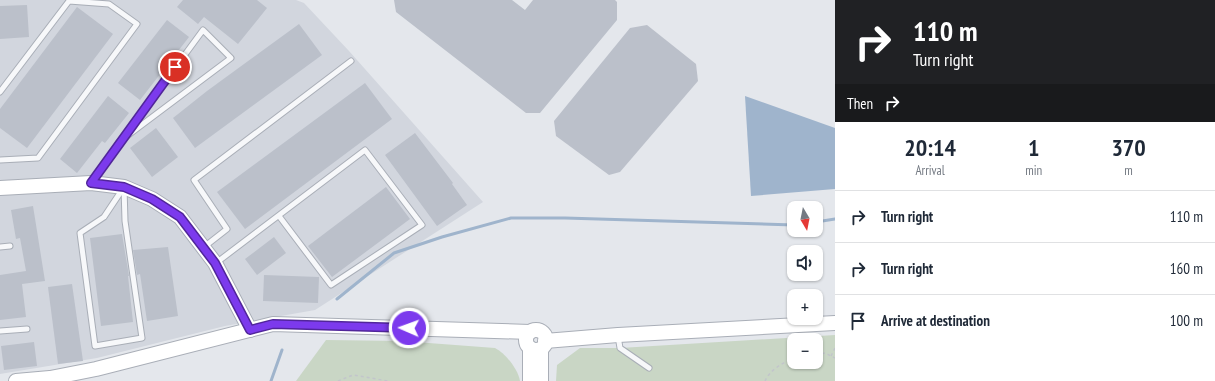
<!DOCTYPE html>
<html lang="en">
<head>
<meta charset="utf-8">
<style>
  :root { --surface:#fff; --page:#f2f2f3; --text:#1f2937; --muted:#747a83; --line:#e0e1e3 }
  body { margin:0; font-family:"PT Sans Narrow",sans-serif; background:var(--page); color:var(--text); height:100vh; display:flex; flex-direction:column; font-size:15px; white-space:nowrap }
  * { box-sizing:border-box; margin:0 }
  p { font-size:13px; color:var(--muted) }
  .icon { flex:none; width:22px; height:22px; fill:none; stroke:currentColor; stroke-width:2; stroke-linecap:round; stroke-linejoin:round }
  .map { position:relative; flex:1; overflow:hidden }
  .drawer { display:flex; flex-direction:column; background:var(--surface); width:380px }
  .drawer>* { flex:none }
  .banner { background:#202124; color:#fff; overflow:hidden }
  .needle { width:26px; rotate:170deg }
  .tools { position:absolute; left:787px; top:201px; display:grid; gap:8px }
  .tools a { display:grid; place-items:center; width:36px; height:36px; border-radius:8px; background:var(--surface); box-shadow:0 1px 3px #0004; font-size:20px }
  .pin { position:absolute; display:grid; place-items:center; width:34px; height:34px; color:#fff; margin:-17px; border:2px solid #fff; border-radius:50%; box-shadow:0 1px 4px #0007 }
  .me { position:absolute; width:44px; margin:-22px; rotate:272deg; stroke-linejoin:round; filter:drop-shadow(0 0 3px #0008) }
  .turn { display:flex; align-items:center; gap:14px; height:84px; padding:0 12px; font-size:18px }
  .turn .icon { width:52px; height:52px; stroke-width:2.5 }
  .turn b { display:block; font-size:28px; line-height:34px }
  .then { display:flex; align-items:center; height:38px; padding:0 12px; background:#0003; gap:8px; font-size:15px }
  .eta { display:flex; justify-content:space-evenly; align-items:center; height:68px; text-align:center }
  .eta b { font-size:24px; font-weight:700; line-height:28px }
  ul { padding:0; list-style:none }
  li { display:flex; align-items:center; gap:12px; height:52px; padding:0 12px; border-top:1px solid var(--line) }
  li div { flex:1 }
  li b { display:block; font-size:15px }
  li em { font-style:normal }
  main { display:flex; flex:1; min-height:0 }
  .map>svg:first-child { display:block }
  .built { fill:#d2d6de }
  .green { fill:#c9d6c5; fill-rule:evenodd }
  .water { fill:#9fb4cc }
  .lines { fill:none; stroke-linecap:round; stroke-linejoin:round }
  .stream { stroke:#9fb4cc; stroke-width:3 }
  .building { fill:#bbc0ca }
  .lane-casing { stroke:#a9aeb7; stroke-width:7 }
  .secondary-casing { stroke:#a9aeb7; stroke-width:16 }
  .path { stroke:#c2c5cb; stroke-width:1.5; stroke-dasharray:3 3; stroke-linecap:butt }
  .lane { stroke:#f7f8fa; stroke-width:5 }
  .secondary { stroke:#fff; stroke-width:14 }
  .route-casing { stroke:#51269a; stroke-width:10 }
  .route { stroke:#7c3aed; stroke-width:7 }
</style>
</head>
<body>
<main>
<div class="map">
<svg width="835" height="381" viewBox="0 0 835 381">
  <rect width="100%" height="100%" fill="#e4e7ec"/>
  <polygon class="built" points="0,0 296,0 304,3 349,51 483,202 315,310 225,326 97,358 0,374"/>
  <g class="green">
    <path d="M835,335V381H556L557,365L580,348H620ZM794,340H816V362H794Z"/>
    <path d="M326,340L402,341L495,348C505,353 518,369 520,381H296Z"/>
  </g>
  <polygon class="water" points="745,96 835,128 835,189 751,196"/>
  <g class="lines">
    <g class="stream">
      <polyline points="816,222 835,219"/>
      <polyline points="337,299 394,253 442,237 511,218 565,218 794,225"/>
      <polyline points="271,381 282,350"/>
    </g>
  </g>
  <g class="building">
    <polygon points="183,0 257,0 267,8 238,44 204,17 198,24 177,7"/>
    <polygon points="394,0 512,0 525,10 533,0 615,0 617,2 617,20 540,113 526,113 396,12"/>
    <polygon points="27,5 29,37 0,39 0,6"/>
    <polygon points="77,7 113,34 27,148 0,128 0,109"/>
    <polygon points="167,20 189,37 140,100 118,83"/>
    <polygon points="299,24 322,55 195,148 173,118 207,91"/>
    <polygon points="647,25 696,64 698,81 620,172 609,175 556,136 554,121 630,28"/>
    <polygon points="365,83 392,119 245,229 217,192"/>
    <polygon points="108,96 129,113 105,143 102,141 77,173 60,159"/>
    <polygon points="156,128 178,157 152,177 130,148"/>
    <polygon points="415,133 453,183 452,184 467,205 437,226 385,155"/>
    <polygon points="386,187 410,219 332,277 308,246"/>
    <polygon points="33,206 45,281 22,284 26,317 0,320 0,275 26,271 20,238 16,239 11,210"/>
    <polygon points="122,234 129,276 128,276 133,322 101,326 90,238"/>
    <polygon points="274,237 286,253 257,275 245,259"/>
    <polygon points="168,247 178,316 147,321 140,274 137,275 133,250"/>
    <polygon points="264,275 319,277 318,303 263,301"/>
    <polygon points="72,284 83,361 58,364 48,287"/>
    <polygon points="34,342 37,366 4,370 1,346"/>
  </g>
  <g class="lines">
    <defs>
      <g id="lane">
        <polyline points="0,92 69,1 109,4 137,24 38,158 0,160"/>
        <polyline points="92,181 203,30 231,58 119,142"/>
        <polygon points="124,187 125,221 142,338 95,346 80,233 104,217"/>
        <polyline points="0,247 10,246"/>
        <polyline points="204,247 227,229 194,180 351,61"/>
        <polyline points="216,263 365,150 422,225 331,285 279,216"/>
        <polyline points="0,331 27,329"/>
        <polyline points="618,336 620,348 649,368"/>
      </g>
      <g id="secondary">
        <polyline points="0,188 91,183 124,187 152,199 180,217 215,263 250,330"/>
        <circle cx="536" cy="340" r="10"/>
        <polyline points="545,341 618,335 835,323"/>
        <polyline points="16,381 50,378 96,369 273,324 530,332"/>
        <polyline points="530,381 530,348"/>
        <polyline points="541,381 541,349"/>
      </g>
    </defs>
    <use href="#lane" class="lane-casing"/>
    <use href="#secondary" class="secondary-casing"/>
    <g class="path">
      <polyline points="816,355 825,353 835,358"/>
      <polyline points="831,356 835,348"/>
      <polyline points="338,381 353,375 388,381"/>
      <path d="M765,381C769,371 784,361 794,359"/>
    </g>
    <use href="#lane" class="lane"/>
    <use href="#secondary" class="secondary"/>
  </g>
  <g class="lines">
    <defs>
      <polyline id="route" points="175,67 91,183 124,187 152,199 180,217 215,263 250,330 273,324 409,328"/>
    </defs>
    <use href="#route" class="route-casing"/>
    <use href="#route" class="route"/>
  </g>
</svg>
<div class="tools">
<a><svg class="needle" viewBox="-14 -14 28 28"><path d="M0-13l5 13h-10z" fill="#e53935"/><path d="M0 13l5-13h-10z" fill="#747a83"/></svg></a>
<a><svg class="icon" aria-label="sound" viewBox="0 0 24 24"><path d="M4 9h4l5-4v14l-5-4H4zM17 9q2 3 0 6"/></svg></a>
<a>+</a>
<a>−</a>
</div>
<div class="pin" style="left:175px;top:67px;background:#d93025"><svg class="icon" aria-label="arrive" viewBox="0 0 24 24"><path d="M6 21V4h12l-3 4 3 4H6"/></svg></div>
<svg class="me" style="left:409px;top:328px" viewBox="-20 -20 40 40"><circle r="17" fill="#7c3aed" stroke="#fff" stroke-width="3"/><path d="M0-11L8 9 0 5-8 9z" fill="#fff"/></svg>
</div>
<section class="drawer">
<div class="banner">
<div class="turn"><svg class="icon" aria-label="right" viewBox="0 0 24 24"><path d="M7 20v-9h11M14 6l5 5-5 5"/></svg><div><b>110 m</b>Turn right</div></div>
<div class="then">Then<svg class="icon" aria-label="right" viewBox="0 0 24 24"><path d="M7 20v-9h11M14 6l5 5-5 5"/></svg></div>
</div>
<div class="eta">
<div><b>20:14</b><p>Arrival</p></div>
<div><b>1</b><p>min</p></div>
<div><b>370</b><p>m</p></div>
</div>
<ul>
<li><svg class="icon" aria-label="right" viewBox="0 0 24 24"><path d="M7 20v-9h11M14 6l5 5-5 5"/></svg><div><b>Turn right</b></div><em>110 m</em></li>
<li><svg class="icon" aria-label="right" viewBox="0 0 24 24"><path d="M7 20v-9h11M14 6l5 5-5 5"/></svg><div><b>Turn right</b></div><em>160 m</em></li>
<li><svg class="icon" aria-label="arrive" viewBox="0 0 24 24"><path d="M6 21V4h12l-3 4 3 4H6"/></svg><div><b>Arrive at destination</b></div><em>100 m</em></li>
</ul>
</section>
</main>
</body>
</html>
